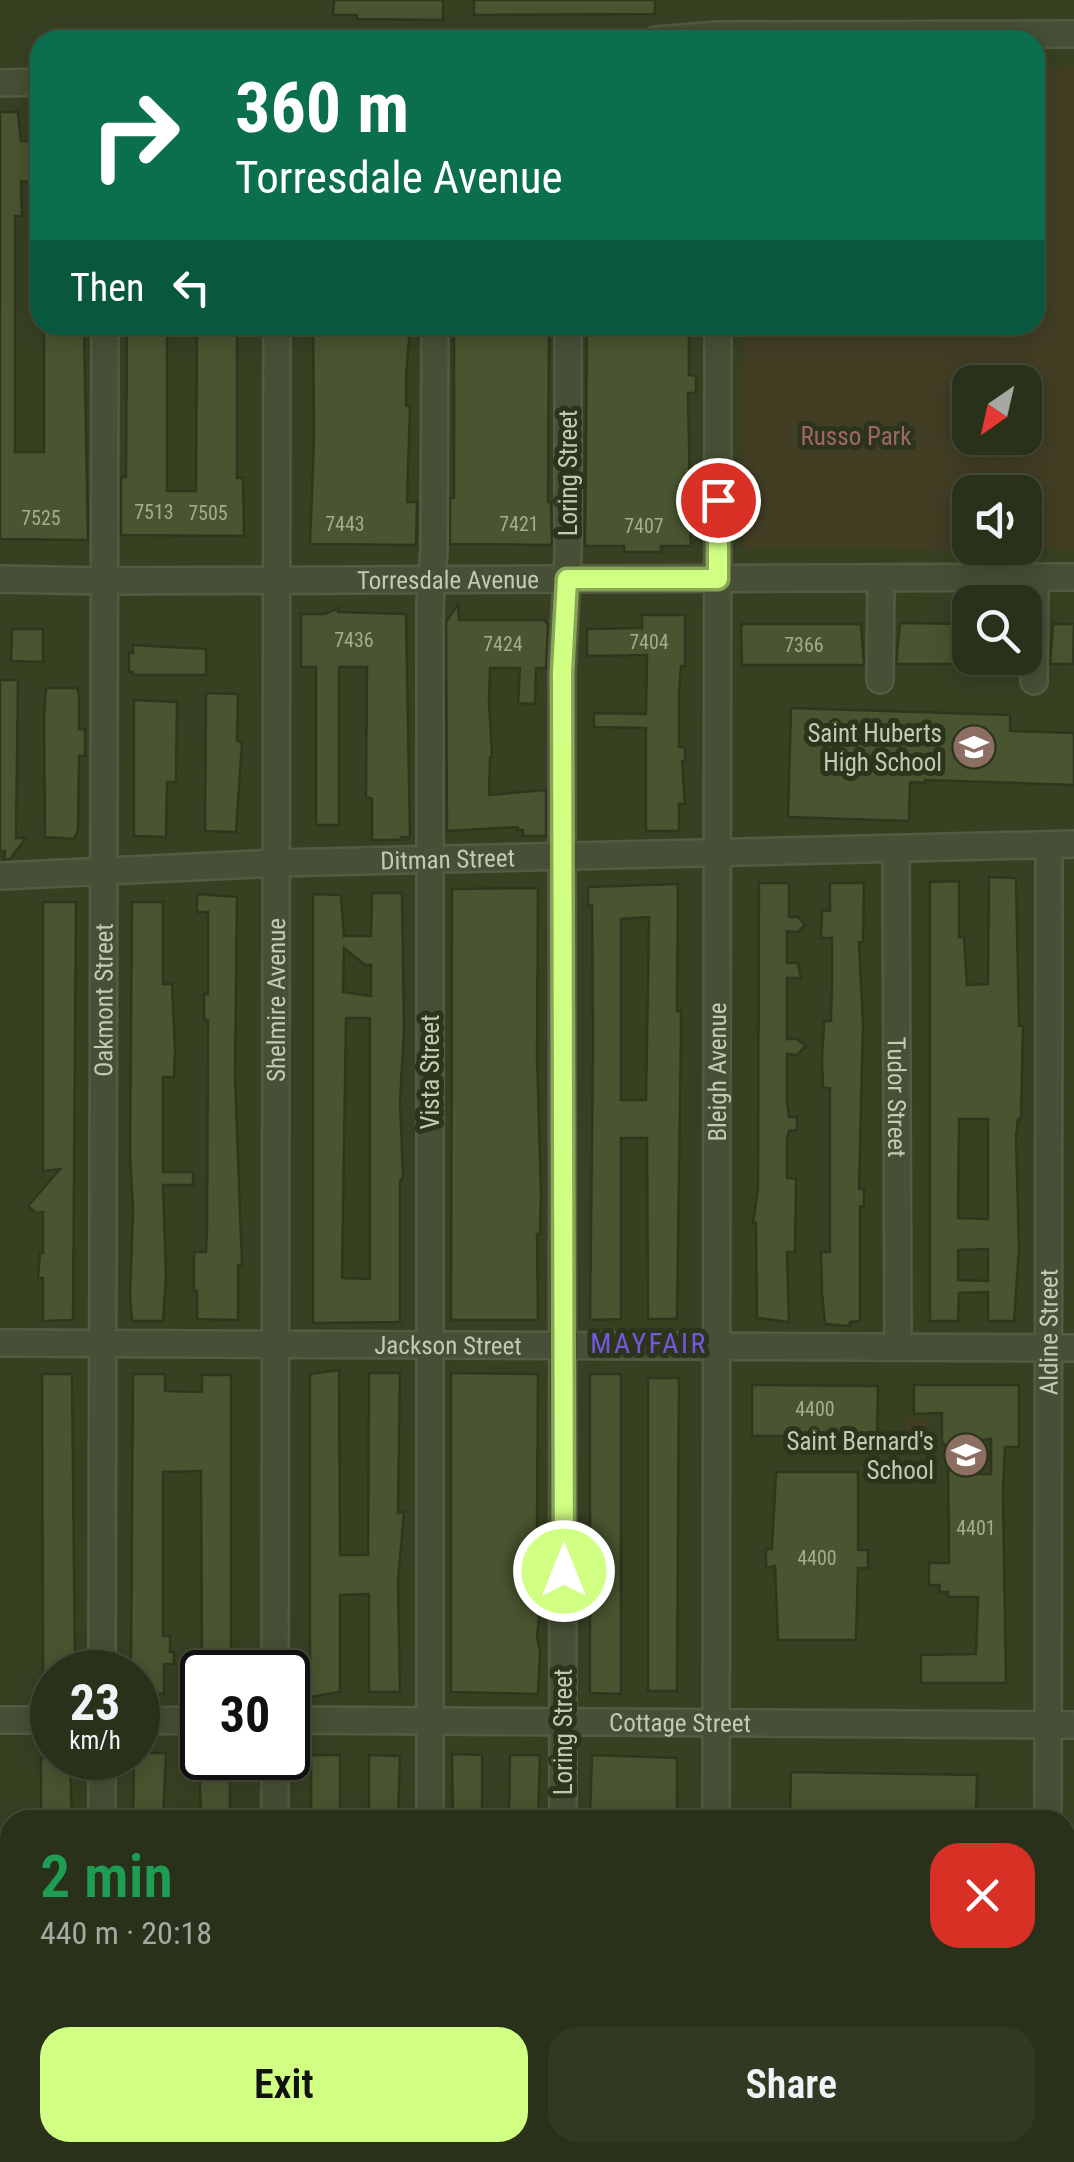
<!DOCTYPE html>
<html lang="en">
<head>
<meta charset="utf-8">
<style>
  :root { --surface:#29311a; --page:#313923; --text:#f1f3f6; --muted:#a5a9a2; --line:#454c39; --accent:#d1ff84 }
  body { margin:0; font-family:"Roboto Condensed",sans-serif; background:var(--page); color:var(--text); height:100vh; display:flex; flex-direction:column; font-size:38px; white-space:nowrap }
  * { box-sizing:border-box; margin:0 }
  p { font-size:32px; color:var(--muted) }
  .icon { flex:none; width:55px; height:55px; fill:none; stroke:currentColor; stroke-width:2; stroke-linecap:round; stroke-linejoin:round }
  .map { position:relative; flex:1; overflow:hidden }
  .drawer { position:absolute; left:0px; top:1810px; width:1075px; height:352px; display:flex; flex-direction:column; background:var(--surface); border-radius:30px 30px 0 0; box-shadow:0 5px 25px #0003,0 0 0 2px var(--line) }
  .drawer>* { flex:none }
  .banner { position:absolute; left:30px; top:30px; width:1015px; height:305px; border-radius:30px; box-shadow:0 5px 25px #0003,0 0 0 2px var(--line); background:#0b6e4f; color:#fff; overflow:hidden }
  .needle { width:65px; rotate:214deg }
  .controls { position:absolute; left:952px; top:365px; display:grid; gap:20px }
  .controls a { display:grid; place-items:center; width:90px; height:90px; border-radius:20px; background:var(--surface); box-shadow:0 5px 25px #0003,0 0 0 2px var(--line); font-size:50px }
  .speed { position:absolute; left:30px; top:1650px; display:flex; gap:20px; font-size:50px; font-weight:700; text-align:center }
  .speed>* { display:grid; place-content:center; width:130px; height:130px; border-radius:50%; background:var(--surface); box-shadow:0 5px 25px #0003,0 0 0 2px var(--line); line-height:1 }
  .speed small { font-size:25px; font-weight:400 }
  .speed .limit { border:5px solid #111; border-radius:15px; background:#fff; color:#111 }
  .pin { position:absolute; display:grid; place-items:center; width:85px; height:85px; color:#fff; margin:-42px; border:5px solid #fff; border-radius:50%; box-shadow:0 2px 10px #0007 }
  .me { position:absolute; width:110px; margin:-55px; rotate:0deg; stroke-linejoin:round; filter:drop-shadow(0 0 8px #0008) }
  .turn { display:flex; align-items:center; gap:35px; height:210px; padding:0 40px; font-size:45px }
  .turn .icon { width:130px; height:130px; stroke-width:2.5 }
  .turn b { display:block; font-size:70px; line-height:85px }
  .then { display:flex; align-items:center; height:95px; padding:0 40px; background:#0003; gap:20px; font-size:38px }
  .round { display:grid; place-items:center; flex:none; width:105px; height:105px; border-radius:30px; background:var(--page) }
  .head { display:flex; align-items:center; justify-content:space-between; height:170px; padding:0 40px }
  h1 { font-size:60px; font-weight:600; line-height:75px; color:#1e9e55 }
  .cta { display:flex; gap:20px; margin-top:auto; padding:20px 40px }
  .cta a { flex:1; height:115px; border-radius:30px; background:var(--accent); color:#111; font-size:40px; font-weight:600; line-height:115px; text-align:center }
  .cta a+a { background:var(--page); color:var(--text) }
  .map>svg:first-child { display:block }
  .green { fill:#423e24; fill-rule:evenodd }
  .building { fill:#495530; stroke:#2e371d; stroke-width:2.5; fill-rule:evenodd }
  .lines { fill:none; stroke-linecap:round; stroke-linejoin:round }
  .minor-casing { stroke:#535c42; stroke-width:30 }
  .minor { stroke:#475036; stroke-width:25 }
  .route-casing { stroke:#88a656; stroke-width:25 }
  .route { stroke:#d1ff84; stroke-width:18 }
  .labels { text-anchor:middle; stroke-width:10; stroke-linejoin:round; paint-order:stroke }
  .number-label { font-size:20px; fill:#a2ac90 }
  .park-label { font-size:25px; fill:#9f6768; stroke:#2c351b }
  .street-label { font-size:25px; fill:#c2cbb2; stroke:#2c351b }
  .poi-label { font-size:25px; fill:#c2cbb2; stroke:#2c351b; text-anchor:end }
  .neighbourhood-label { font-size:28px; letter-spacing:2.5px; fill:#7359e0; stroke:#2c351b }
</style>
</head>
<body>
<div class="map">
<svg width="1074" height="2162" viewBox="0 0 1074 2162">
  <rect width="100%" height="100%" fill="#374122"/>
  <g class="green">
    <path d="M1035,67H1074V549L743,548V325H1035ZM970,382H1025V438H970ZM970,492H1025V548H970Z"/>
    <polygon points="907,1419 929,1419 928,1449 905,1448"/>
  </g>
  <g class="building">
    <polygon points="334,0 443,0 443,20 357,19 357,15 333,15"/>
    <polygon points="474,0 655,0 655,14 474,15"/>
    <polygon points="0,112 18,112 21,141 40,142 40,182 21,181 22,216 15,216 15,452 44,452 44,326 84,325 88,540 0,539"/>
    <polygon points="127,325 167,325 167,491 196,491 197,325 237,325 237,478 243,478 244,536 121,535 121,477 126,477"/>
    <polygon points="313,325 410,327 406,377 406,406 410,406 407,502 417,502 416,545 310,544 314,437"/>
    <polygon points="454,325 549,325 548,502 551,502 552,545 450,544 450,498 454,498"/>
    <polygon points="587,325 689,325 689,375 696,376 696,393 688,393 691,546 661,546 661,552 624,552 624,546 585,546"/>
    <polygon points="458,604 459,620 544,620 548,624 546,668 536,668 535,704 518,703 520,668 490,668 489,700 492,757 490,757 489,795 546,790 546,836 523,836 523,830 518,830 518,827 447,831 446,622"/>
    <polygon points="339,608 338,612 406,614 410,837 401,837 401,840 372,840 372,799 366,797 367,667 339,667 339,825 317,825 316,822 316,667 301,667 301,614 325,614"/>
    <polygon points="642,615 685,615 685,666 681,666 679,695 679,747 685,747 685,761 682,761 685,804 679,804 679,830 676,831 646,831 646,728 594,727 594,713 646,714 647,655 587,656 587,629 642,628"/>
    <polygon points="900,623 970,624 970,664 896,664"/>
    <polygon points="741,624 861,624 864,665 742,665"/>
    <polygon points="1053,624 1074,624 1073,664 1050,664"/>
    <polygon points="12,629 43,629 43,662 11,661"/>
    <polygon points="133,645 206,649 206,675 133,675 133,672 129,672 129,653 133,653"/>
    <polygon points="0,680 18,680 16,838 26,838 10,859 4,860 5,851 0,851"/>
    <polygon points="46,688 77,688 79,695 79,729 85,729 85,756 79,756 78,830 74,839 45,837 44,716"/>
    <polygon points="206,693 238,694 237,741 242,742 236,832 205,831"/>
    <polygon points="134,700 177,702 176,782 167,782 166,837 134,836"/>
    <polygon points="791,708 1010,715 1010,731 1074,733 1074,785 925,780 925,783 910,782 909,821 788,817"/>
    <path d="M989,877L1016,878L1019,1026H1023L1021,1119H1018L1016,1137L1019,1249L1014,1321H988V1292L959,1293L958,1321H930V882L959,881V937H964L967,985L988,984ZM959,1119H988V1219L958,1218ZM988,1249V1281L958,1280V1250Z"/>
    <polygon points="759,883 789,883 789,917 798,917 805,925 798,932 787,931 787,963 798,963 801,978 787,978 787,1039 797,1039 806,1046 797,1055 787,1054 787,1102 789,1117 797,1117 797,1130 789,1131 787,1138 787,1178 796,1179 795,1252 787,1252 789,1322 757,1318 756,1223 753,1223 758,1188"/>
    <polygon points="830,883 864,883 863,942 859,942 863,1024 859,1189 864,1189 864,1207 860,1206 860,1321 850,1322 850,1326 825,1324 822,1293 821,1252 830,1252 830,1088 823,1088 822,1061 824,1021 831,1021 832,979 832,938 821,938 822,910 830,911"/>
    <path d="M678,884L677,1011H681V1034L677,1319H648L647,1138H621V1319L590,1320L593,1042L592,905H588V887ZM649,917L646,1100H621V919Z"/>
    <polygon points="538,888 537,1057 541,1193 540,1234 537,1234 538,1320 451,1320 452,889"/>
    <path d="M372,893H402L404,1032L400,1101L403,1177L400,1182V1322L313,1323V894L341,895L344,936H371ZM344,948L365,965H371V996L343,992ZM346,1018H370V1279L342,1278Z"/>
    <polygon points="197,894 237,897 235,1075 242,1265 238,1265 238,1320 235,1320 197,1319 197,1291 194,1291 194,1252 206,1252 207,1232 208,1020 204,1020 204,994 208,994 208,912 197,912"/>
    <polygon points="43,902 76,902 73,1320 43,1321 43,1278 38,1278 40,1253 43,1253 43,1212 36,1213 28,1206 60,1169 43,1171"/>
    <polygon points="132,902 163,902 163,984 172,984 175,1050 174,1077 163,1077 163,1172 193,1172 193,1185 163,1185 166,1276 163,1321 132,1321 130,1296 133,1210 130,1154"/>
    <polygon points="339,1370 340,1555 368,1555 369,1373 400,1373 398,1513 404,1512 398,1581 400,1692 369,1692 369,1594 340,1595 340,1692 310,1697 310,1374"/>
    <polygon points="451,1373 538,1374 537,1522 540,1608 537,1638 540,1651 538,1694 451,1692"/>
    <polygon points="42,1374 72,1374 75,1666 72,1666 72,1672 43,1672"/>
    <polygon points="133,1374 165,1374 165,1391 202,1392 202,1375 231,1375 231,1672 202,1672 201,1471 163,1472 163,1636 170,1636 170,1652 174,1652 174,1664 164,1664 164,1694 138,1694 138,1672 134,1672 131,1663"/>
    <polygon points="590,1374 620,1374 621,1378 621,1694 590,1693"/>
    <polygon points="648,1378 679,1378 677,1691 648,1691"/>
    <polygon points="752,1385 878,1386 877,1437 752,1436"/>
    <path d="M914,1385H1019V1447H1005L1003,1492L1006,1683H921V1655L976,1654L978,1597H948V1592H939L940,1585H929V1563H949L948,1448L942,1442V1413L914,1414ZM991,1439V1474H963V1442Z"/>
    <polygon points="776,1472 858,1472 858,1550 868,1550 868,1568 858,1568 856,1640 778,1640 775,1566 766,1568 766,1549 772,1549"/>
    <polygon points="138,1753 166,1753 163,1820 133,1820 134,1758 138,1758"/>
    <polygon points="452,1754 482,1755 482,1820 453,1820"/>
    <rect x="311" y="1755" width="29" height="65"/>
    <polygon points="369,1755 400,1756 398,1820 369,1820"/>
    <polygon points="510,1755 540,1755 538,1820 509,1820"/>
    <polygon points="592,1755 677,1758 677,1820 593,1820 590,1816"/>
    <polygon points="41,1758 70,1758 72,1820 41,1820"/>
    <polygon points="199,1758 230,1758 230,1820 201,1820"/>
    <polygon points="791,1772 977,1775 976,1820 790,1820"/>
  </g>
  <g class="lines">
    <defs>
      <g id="minor">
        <polyline points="656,40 718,35 1074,34"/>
        <polyline points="0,83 40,82"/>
        <path id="s1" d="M0,579L104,581L1074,577"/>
        <polyline points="880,680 881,578"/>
        <polyline points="1034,681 1035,577"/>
        <path id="s2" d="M896,849L898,1345"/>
        <path id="s3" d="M0,876L277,863L1074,844"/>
        <path id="s4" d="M0,1343L1074,1348"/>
        <path id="s5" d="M102,1672L105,325"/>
        <path id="s6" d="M275,1672L277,325"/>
        <polyline points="0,1720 52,1720"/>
        <path id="s7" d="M288,1720L1074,1725"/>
        <polyline points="138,1721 202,1720"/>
        <polyline points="102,1820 102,1758"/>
        <polyline points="275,1820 275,1758"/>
        <polyline points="430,1820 430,605 434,550 435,325"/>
        <polyline points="563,1820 562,672 568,555 568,325"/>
        <path id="s8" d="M716,1820L718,325"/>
        <path id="s9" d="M1048,1820L1049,845"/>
        <polyline points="0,2097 10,2097"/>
        <polyline points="1065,2099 1074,2099"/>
        <polyline points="101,2162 102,2152"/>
        <polyline points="275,2162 275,2152"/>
        <polyline points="429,2162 429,2152"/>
        <polyline points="562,2162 562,2152"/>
        <polyline points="715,2162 715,2152"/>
        <polyline points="896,2162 896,2152"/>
        <polyline points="1049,2162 1049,2152"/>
      </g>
    </defs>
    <use href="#minor" class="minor-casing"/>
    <use href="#minor" class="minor"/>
  </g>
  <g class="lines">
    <defs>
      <polyline id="route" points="564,1571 562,672 567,579 718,579 718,500"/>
    </defs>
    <use href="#route" class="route-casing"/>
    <use href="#route" class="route"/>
  </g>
  <defs>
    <symbol id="school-disc" viewBox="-11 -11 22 22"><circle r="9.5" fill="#8d6e63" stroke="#2c351b"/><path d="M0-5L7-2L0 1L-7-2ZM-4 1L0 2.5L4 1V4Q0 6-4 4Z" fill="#fff"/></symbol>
  </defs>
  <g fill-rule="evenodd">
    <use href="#school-disc" x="949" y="722" width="50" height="50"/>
    <use href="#school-disc" x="941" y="1430" width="50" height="50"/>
  </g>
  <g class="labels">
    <g class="number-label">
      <text x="154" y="519">7513</text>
      <text x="208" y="520">7505</text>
      <text x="41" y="525">7525</text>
      <text x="345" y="531">7443</text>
      <text x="519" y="531">7421</text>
      <text x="644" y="533">7407</text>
      <text x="354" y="647">7436</text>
      <text x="649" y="649">7404</text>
      <text x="503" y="651">7424</text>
      <text x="804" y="652">7366</text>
      <text x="815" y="1416">4400</text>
      <text x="976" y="1535">4401</text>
      <text x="817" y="1565">4400</text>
    </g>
    <g class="park-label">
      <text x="856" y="445">Russo Park</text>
    </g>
    <g class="street-label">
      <text transform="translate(568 473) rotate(-90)" y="9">Loring Street</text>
      <text dy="9" stroke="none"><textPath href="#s1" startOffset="448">Torresdale Avenue</textPath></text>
      <text dy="9" stroke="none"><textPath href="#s3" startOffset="448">Ditman Street</textPath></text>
      <text dy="9" stroke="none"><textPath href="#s5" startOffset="672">Oakmont Street</textPath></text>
      <text dy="9" stroke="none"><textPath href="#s6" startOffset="672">Shelmire Avenue</textPath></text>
      <text transform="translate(430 1072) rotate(-90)" y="9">Vista Street</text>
      <text dy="9" stroke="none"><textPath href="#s8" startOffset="748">Bleigh Avenue</textPath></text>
      <text dy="9" stroke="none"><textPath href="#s2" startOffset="248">Tudor Street</textPath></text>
      <text dy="9" stroke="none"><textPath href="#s9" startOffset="488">Aldine Street</textPath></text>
      <text dy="9" stroke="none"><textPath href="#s4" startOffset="448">Jackson Street</textPath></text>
      <text dy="9" stroke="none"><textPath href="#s7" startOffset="392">Cottage Street</textPath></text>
      <text transform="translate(563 1732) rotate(-90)" y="9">Loring Street</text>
    </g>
    <g class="poi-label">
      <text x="942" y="742">Saint Huberts<tspan x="942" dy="29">High School</tspan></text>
      <text x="934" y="1450">Saint Bernard's<tspan x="934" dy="29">School</tspan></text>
    </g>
    <g class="neighbourhood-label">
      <text x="649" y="1353">MAYFAIR</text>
    </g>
  </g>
</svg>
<div class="controls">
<a><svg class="needle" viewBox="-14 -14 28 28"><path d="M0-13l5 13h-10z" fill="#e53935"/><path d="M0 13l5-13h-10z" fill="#a5a9a2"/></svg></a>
<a><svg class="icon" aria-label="sound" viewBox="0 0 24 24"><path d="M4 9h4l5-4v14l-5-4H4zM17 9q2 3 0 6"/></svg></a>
<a><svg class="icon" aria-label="search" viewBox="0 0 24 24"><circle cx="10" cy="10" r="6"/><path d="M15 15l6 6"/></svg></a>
</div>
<div class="speed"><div>23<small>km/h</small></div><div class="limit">30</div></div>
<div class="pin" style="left:718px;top:500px;background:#d93025"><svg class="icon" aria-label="arrive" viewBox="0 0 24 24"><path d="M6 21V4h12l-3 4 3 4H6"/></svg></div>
<svg class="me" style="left:564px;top:1571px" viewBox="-20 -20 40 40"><circle r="17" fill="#d1ff84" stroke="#fff" stroke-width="3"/><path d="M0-11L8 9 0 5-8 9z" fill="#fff"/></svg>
<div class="banner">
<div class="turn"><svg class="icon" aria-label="right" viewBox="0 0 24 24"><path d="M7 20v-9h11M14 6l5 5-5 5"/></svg><div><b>360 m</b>Torresdale Avenue</div></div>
<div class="then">Then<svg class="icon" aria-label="left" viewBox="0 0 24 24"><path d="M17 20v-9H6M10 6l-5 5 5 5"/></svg></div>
</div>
<section class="drawer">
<div class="head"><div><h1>2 min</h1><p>440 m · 20:18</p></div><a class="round" style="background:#d93025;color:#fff"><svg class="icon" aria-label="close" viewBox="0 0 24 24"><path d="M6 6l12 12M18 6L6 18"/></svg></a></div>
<div class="cta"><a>Exit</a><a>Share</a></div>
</section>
</div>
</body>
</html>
